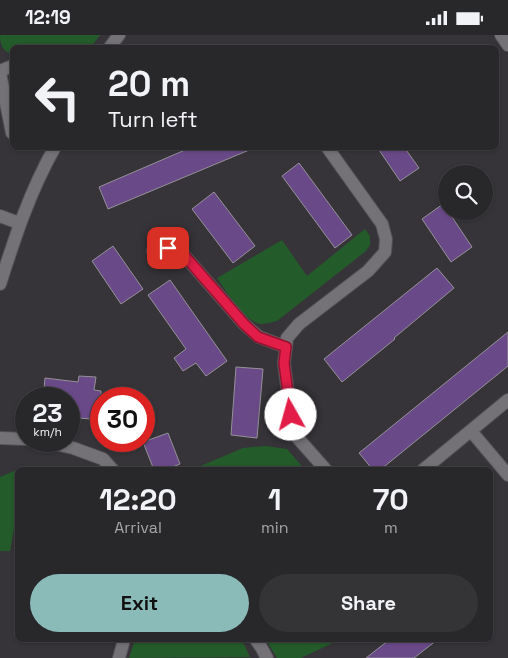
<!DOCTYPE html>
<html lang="en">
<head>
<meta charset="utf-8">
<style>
  :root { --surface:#28272a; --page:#343336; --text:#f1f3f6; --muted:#a5a5a8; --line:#444447; --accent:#8bbbb9 }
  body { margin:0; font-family:"Space Grotesk",sans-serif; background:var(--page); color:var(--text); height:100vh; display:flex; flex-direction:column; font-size:19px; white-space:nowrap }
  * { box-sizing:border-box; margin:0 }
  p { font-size:16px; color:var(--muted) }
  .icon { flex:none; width:28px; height:28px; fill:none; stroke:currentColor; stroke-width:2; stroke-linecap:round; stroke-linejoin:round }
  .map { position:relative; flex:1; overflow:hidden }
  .side { position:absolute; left:15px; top:432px; width:478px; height:175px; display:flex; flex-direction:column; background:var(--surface); border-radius:8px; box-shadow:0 1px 4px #0004,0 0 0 1px var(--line) }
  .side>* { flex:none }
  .top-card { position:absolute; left:10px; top:10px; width:489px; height:105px; border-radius:8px; box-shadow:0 1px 4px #0004,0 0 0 1px var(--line); background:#28272a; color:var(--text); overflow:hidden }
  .fabs { position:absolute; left:438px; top:130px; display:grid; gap:10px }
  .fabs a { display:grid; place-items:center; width:55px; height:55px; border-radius:50%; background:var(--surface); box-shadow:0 1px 4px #0004,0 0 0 1px var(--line); font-size:25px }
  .speed { position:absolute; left:15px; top:352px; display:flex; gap:10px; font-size:25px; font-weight:700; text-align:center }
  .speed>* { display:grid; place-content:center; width:65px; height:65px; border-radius:50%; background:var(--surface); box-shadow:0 1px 4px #0004,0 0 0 1px var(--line); line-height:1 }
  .speed small { font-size:12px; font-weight:400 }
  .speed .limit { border:8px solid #d22; background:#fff; color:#111 }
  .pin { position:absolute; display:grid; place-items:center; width:42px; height:42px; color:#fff; margin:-21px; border-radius:10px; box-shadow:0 2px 8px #0006 }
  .me { position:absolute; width:55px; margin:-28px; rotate:353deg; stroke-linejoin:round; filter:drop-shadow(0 0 4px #0008) }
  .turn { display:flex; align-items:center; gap:18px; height:105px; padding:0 15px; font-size:22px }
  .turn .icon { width:65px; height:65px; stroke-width:2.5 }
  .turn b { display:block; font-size:35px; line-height:42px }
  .eta { display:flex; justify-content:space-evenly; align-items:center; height:85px; text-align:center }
  .eta b { font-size:30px; font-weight:700; line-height:35px }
  .cta { display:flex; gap:10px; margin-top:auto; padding:10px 15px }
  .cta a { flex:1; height:58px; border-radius:30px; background:var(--accent); color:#111; font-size:20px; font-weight:700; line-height:58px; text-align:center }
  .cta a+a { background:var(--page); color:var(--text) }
  .status { display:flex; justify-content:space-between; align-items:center; height:35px; padding:0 25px; background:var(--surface); direction:ltr }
  .status svg { height:14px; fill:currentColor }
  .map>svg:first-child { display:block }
  .green { fill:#245b2a }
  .building { fill:#6a4988; stroke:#949297 }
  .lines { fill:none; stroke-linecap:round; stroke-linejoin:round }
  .minor-casing { stroke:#535255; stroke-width:14 }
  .minor { stroke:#757277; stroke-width:12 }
  .route-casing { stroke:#92132f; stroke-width:12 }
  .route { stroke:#e11d48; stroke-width:9 }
</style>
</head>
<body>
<div class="status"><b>12:19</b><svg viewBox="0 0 49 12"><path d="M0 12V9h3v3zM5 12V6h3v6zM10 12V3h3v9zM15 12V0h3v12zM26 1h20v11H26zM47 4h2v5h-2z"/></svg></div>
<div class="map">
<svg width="508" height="623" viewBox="0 0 508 623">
  <rect width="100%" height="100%" fill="#363438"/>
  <g class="green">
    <path d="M0,0H100L91,12H12V20C3,15 0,11 0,0Z"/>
    <path d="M365,194L370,201V210L366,216L277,286C272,287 266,289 261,289C246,288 225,255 217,243L282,205L307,241Z"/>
    <polygon points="266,411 287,414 305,435 191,435 243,413"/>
    <polygon points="26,431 26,435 18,435 17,477 10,516 0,516 0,442"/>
    <polygon points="135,605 240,605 245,611 250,622 129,623"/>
    <polygon points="266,605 339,605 301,623 277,623"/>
  </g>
  <g class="building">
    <polygon points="192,112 254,113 108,174 99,152"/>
    <polygon points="377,112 404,112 419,133 400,146"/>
    <polygon points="299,128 352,200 335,213 282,141"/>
    <polygon points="214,157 255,211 233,228 192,174"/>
    <polygon points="443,169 446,176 448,176 472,212 451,227 422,184"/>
    <polygon points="113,211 143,254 121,269 92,226"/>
    <polygon points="437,233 454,253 394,303 395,304 342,347 324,324"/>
    <polygon points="170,245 227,326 206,341 196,328 183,336 174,323 186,314 148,260"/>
    <polygon points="508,297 508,331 380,435 373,435 359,418"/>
    <polygon points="236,332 263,334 257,403 231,400"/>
    <polygon points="79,341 96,342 94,355 101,356 101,385 69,382 69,364 43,364 45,343 78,347"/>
    <polygon points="168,398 180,429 165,435 154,435 143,407"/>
    <polygon points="389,605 437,605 414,623 366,623"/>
  </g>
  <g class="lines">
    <defs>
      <g id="minor">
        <polyline points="501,0 508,10"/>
        <polyline points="110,12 119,0"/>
        <polyline points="0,36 12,31"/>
        <polyline points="0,38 12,98"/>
        <polyline points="0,181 19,188"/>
        <polyline points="153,216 168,213 183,219 244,289 259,302 286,312"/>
        <path d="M0,249C15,202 30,156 55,112"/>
        <polyline points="471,396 508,440"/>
        <polyline points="0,403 26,404"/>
        <polyline points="41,406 73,413 103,424 113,435"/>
        <polyline points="326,435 296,401 291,381 284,328 287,303 299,289 368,236 385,217 386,204 382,189 327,112"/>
        <polyline points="423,435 508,365"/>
        <polyline points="256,605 261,612 267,623"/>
        <polyline points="119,623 124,605"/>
      </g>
    </defs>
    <use href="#minor" class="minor-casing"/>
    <use href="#minor" class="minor"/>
  </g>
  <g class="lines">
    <defs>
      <polyline id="route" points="168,213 184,220 244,289 258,302 286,312 284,328 291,380"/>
    </defs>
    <use href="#route" class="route-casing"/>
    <use href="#route" class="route"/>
  </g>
</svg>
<div class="fabs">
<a><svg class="icon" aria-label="search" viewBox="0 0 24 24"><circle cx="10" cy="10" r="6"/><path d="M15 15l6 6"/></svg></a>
</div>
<div class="speed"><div>23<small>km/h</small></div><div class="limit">30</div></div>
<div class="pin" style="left:168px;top:213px;background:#d93025"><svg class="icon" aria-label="arrive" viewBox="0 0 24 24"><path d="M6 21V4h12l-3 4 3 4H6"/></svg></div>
<svg class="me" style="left:291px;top:380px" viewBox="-20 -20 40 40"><circle r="19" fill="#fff"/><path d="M0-13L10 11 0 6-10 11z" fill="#e11d48"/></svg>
<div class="top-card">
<div class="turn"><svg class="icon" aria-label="left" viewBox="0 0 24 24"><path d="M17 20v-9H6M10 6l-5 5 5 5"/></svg><div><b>20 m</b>Turn left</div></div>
</div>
<section class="side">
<div class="eta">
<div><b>12:20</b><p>Arrival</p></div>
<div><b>1</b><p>min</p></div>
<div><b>70</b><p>m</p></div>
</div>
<div class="cta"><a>Exit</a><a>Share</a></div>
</section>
</div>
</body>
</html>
